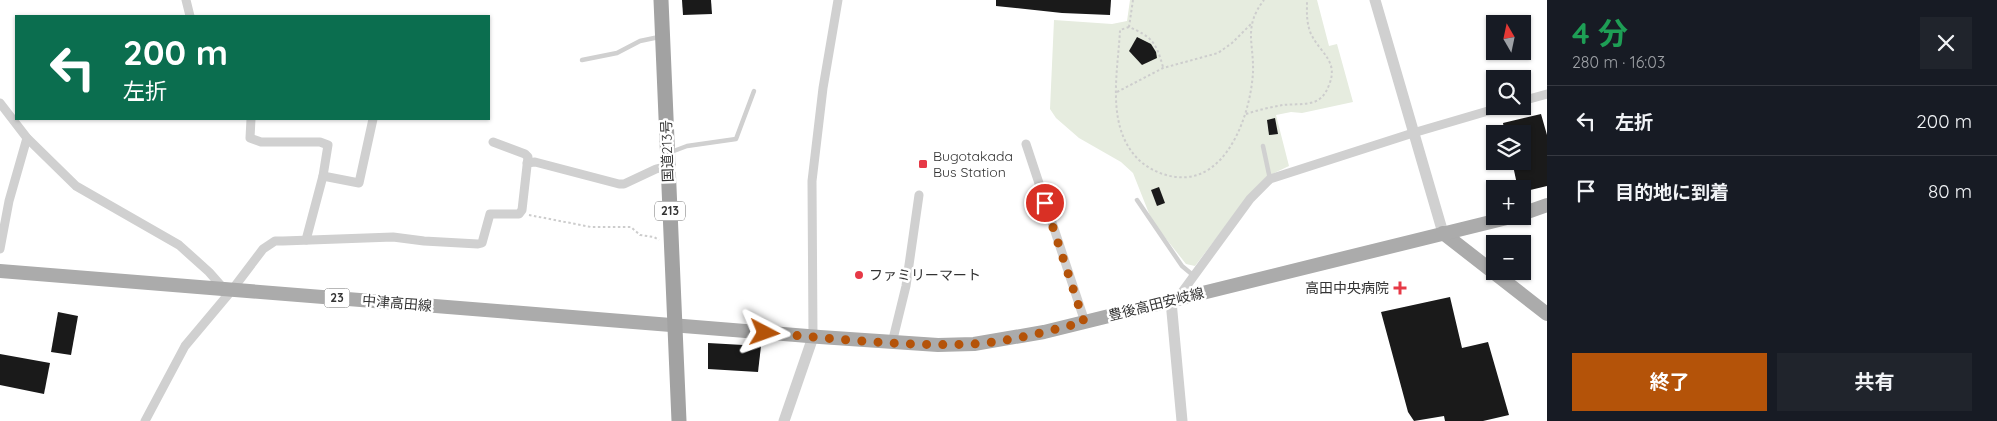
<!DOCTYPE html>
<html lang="ja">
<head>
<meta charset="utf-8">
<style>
  :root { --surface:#171b24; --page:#20242c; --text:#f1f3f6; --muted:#9ea1a6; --line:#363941; --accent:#b45309 }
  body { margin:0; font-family:Quicksand,"Noto Sans JP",sans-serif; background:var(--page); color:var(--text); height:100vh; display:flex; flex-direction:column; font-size:19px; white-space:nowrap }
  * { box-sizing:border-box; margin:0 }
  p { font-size:16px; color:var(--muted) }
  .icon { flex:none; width:28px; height:28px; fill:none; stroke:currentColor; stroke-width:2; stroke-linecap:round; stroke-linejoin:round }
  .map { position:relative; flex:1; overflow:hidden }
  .sheet { display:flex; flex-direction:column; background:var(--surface); width:450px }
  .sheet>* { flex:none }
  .hud { position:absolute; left:15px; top:15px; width:475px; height:105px; border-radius:0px; box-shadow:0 1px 4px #0004; background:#0b6e4f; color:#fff; overflow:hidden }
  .needle { width:32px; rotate:351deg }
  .tools { position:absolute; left:1486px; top:15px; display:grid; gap:10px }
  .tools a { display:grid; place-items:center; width:45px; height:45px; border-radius:0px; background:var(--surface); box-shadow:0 1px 4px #0004; font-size:25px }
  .pin { position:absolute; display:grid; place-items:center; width:42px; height:42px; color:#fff; margin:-21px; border:2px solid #fff; border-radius:50%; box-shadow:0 1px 5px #0007 }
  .me { position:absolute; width:55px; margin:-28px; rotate:94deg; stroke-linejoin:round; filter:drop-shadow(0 0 4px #0008) }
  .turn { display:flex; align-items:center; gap:18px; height:105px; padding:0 25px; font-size:22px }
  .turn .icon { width:65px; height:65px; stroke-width:2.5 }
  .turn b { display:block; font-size:35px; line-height:42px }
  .round { display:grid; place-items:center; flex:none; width:52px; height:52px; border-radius:0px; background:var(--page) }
  .headline { display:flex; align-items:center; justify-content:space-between; height:85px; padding:0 25px }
  h1 { font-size:30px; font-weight:700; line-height:38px; color:#1e9e55 }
  .button { display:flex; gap:10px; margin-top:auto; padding:10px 25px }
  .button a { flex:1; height:58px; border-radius:0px; background:var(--accent); color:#fff; font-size:20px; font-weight:700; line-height:58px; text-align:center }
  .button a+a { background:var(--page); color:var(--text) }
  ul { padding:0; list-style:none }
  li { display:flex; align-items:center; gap:15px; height:70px; padding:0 25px; border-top:1px solid var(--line) }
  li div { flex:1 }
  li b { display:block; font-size:19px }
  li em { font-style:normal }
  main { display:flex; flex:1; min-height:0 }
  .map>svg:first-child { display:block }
  .green { fill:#e6ecdf }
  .building { fill:#1a1a1a }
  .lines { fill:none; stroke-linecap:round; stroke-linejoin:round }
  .path { stroke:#cdcdcd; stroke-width:2; stroke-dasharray:2.5 2.5; stroke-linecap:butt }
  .service { stroke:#d0d0d0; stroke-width:4.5 }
  .minor { stroke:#d0d0d0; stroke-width:9 }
  .tertiary { stroke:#d0d0d0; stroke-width:11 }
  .primary { stroke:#ababab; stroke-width:14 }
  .trunk { stroke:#a2a2a2; stroke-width:15 }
  .route { stroke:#b45309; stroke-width:9; stroke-dasharray:0 16.2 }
  .poi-dot { fill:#e63946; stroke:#fff; stroke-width:2 }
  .labels { text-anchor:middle; stroke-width:5; stroke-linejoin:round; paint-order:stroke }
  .shield { fill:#fff; stroke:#707070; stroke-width:1 }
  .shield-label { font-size:12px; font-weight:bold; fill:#333 }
  .street-label { font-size:14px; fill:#333; stroke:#fff }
  .poi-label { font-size:14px; fill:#333; stroke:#fff; text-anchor:start }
</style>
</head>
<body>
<main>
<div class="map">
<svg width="1547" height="421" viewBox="0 0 1547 421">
  <rect width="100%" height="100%" fill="#fff"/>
  <polygon class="green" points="1130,0 1317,0 1329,46 1337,44 1353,102 1302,113 1291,112 1276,115 1289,166 1266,177 1249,195 1195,266 1186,264 1152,221 1133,173 1121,162 1079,138 1056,118 1050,109 1054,20 1112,24 1127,21"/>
  <g class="building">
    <polygon points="682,0 711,0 712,14 683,15"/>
    <polygon points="996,0 1111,0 1110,15 1062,13 996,6"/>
    <polygon points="1137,37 1151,44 1156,52 1157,58 1142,65 1129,51"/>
    <polygon points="1541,114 1547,135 1547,186 1522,192 1522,189 1518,189 1512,161 1522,161 1522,134 1505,134 1503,123"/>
    <polygon points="1275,118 1278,134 1269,135 1267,120"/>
    <polygon points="1159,187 1165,203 1157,206 1151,190"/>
    <polygon points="1450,297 1462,348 1488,342 1509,415 1483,421 1445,421 1444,416 1414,421 1408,412 1381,312"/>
    <polygon points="58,312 78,316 71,355 51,352"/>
    <polygon points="708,343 761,346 758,372 708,369"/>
    <polygon points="0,354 50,363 44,394 0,385"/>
  </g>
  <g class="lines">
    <g class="path">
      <path d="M1133,0L1129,27C1152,37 1156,42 1163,67"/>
      <path d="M1129,27L1120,30C1118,72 1105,127 1139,160C1152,172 1171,179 1188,177C1231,172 1251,110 1253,72C1254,43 1243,27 1264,0"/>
      <polyline points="1117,92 1163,68 1218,53 1232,43 1251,24"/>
      <path d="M1246,114C1258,110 1271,107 1283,105C1293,104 1305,105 1314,102C1322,99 1326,93 1329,85C1339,61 1320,53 1311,34C1306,22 1307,12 1307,0"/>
      <polyline points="529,215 591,227 631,227 640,235 654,237 659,240"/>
    </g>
    <g class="service">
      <polyline points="582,60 617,53 640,41 659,37"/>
      <polyline points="1263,146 1270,179"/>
      <polyline points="671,152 687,146 736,139 754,91"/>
      <polyline points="1137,200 1182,266 1194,276"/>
    </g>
    <g class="minor">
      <polyline points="186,0 190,16"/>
      <polyline points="1522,101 1547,94"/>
      <polyline points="0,103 27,138 76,186 179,245 209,272 224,289"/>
      <polyline points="251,119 250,138 261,142 320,142 328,145 323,176 306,240"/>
      <polyline points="1026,144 1085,322"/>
      <polyline points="527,163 535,162 619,184 624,184 656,169 668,166"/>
      <polyline points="323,176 359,183 373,119"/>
      <polyline points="0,249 9,201 27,138"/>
      <polyline points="1177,299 1250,199 1270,179 1413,133 1505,106"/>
      <polyline points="813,337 812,181 823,88 838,0"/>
      <polyline points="892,343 906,286 919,195"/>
      <polyline points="145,421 185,346 232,290 263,249 275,241 283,241 393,237 424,241 478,244 482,243 490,214 519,214 522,210 528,157 525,154 493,142"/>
    </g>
    <g class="tertiary">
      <polyline points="1375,0 1443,233"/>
      <polyline points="1171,301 1182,421"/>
      <polyline points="784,421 813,337"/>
    </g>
    <g class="primary">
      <polyline points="1522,214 1547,205"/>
      <polyline points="1443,233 1547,314"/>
      <polyline points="0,271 820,337 938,345 974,344 1044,332 1515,216"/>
    </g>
    <polyline class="trunk" points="661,0 679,421"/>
  </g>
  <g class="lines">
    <path class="route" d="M765,333C833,338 903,347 972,344C1010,342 1048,331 1084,322L1045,203"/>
  </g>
  <g class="poi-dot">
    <rect x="918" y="159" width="10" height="10" rx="2.5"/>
    <circle cx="859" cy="275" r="5"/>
    <path d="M1397.5 280.5h5v5h5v5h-5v5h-5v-5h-5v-5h5z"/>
  </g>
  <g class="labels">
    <g class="shield">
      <rect x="655" y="201.5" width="30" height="19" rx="4"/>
      <rect x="324.5" y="288.5" width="25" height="19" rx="4"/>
    </g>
    <g class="shield-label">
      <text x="670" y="215">213</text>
      <text x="337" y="302">23</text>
    </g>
    <g class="street-label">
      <text transform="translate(667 151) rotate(-92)" y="5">国道213号</text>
      <text transform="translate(397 303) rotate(5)" y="5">中津高田線</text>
      <text transform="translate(1156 304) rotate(-14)" y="5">豊後高田安岐線</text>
    </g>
    <g class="poi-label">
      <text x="933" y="161">Bugotakada<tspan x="933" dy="16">Bus Station</tspan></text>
      <text x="869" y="280">ファミリーマート</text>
      <text x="1389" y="293" text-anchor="end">高田中央病院</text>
    </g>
  </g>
</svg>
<div class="tools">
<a><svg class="needle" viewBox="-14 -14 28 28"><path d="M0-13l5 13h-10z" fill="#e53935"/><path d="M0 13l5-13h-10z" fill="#9ea1a6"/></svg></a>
<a><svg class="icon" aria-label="search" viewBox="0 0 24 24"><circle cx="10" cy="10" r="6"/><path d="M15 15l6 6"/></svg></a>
<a><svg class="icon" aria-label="layers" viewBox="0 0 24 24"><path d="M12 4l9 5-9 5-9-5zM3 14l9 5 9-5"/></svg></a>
<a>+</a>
<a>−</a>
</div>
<div class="pin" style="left:1045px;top:203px;background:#d93025"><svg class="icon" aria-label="arrive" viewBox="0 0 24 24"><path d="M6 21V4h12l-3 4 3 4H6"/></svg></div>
<svg class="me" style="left:765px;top:333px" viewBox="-20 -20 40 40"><path d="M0-17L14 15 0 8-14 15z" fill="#b45309" stroke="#fff" stroke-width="4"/></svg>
<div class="hud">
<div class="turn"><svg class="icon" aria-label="left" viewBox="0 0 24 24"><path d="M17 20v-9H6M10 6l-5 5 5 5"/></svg><div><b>200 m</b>左折</div></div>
</div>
</div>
<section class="sheet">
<div class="headline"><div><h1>4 分</h1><p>280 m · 16:03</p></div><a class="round"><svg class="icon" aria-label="close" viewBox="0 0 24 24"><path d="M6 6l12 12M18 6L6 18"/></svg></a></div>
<ul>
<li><svg class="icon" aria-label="left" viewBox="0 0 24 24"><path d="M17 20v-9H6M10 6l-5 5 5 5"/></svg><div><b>左折</b></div><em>200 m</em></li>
<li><svg class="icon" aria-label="arrive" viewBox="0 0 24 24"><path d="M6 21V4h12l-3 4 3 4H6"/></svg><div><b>目的地に到着</b></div><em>80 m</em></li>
</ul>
<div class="button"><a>終了</a><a>共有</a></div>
</section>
</main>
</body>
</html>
